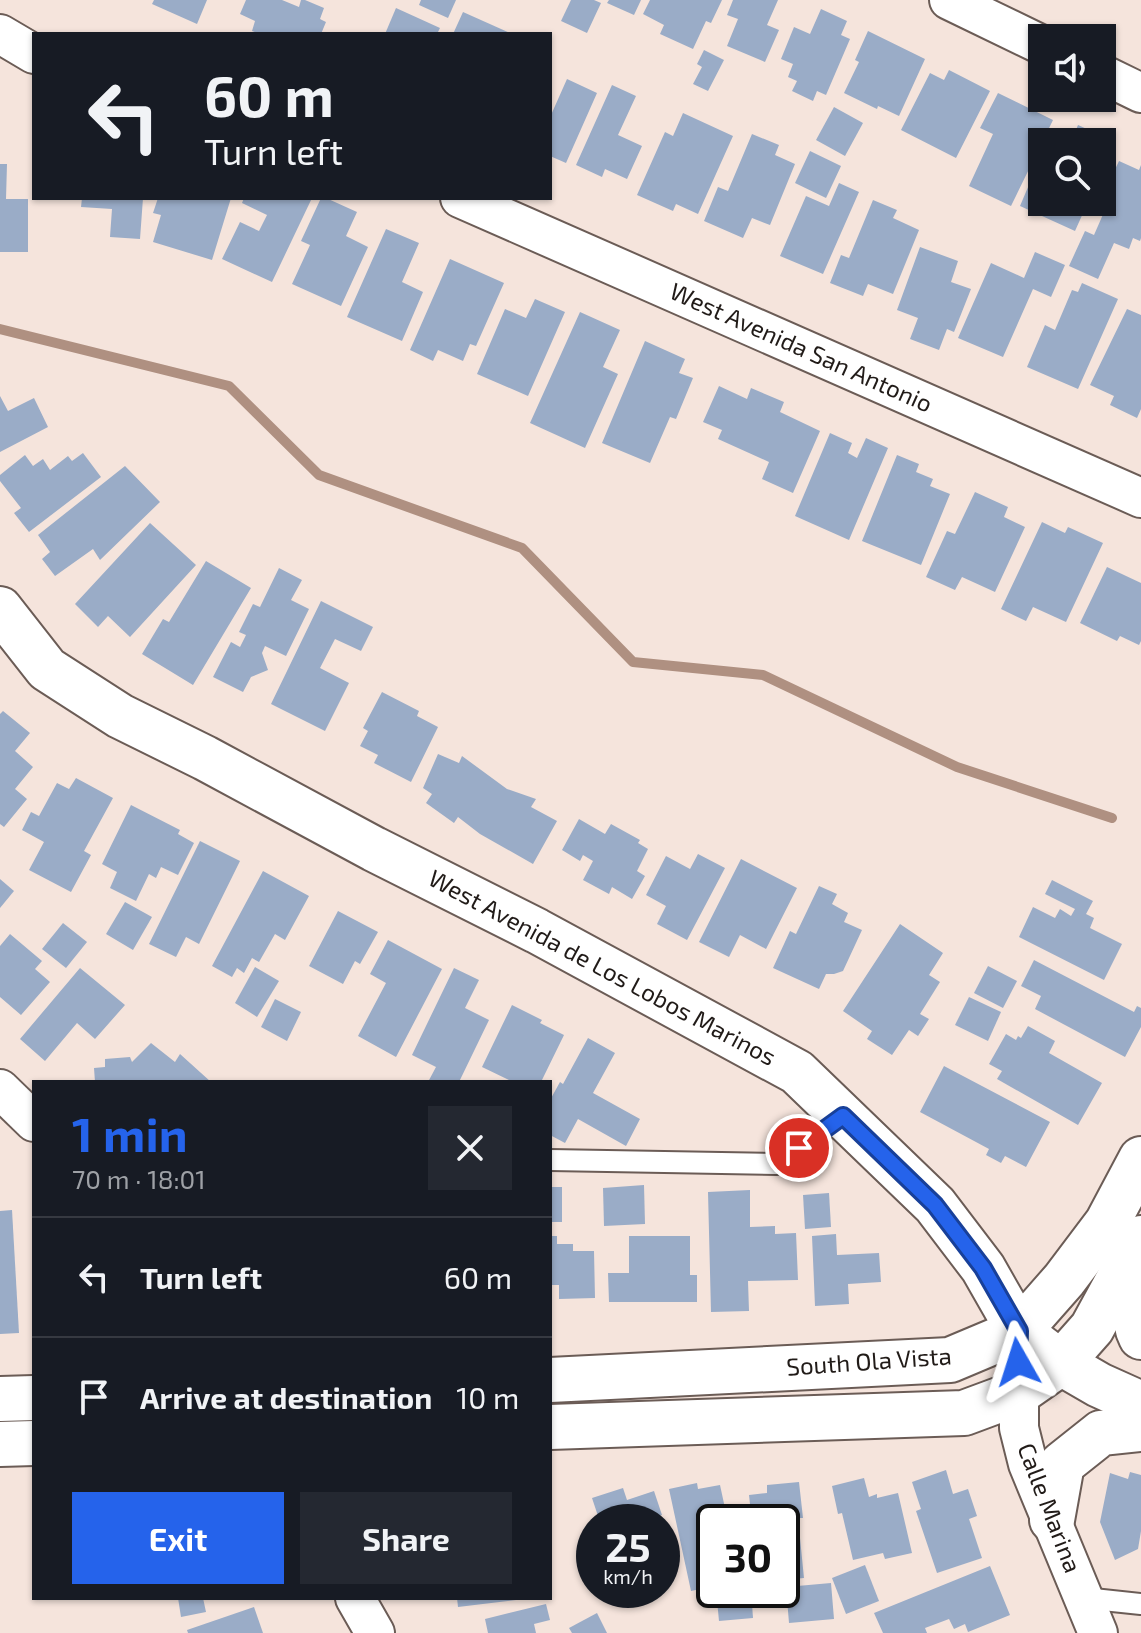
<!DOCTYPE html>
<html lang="en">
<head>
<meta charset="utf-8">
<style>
  :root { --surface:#171b24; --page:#242831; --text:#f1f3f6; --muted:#9ea1a6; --line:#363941; --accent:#2563eb }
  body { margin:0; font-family:"Exo 2",sans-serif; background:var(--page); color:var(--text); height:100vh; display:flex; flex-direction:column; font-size:30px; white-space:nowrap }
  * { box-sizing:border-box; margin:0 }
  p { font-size:26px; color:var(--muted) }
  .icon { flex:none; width:44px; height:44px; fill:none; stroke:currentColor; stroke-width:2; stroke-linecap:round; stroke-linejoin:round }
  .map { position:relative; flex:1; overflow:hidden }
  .sheet { position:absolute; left:32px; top:1080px; width:520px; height:520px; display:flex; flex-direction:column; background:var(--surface); border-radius:0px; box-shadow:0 2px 6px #0004 }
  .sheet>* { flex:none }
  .hud { position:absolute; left:32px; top:32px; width:520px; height:168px; border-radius:0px; box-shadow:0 2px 6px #0004; background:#171b24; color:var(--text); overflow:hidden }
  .buttons { position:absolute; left:1028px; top:24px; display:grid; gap:16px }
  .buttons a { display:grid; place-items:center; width:88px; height:88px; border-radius:0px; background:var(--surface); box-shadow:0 2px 6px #0004; font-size:40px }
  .speed { position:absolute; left:576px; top:1504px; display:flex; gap:16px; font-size:40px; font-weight:700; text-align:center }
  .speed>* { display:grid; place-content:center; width:104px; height:104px; border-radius:50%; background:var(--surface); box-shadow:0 2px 6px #0004; line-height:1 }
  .speed small { font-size:20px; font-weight:400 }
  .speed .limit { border:4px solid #111; border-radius:12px; background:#fff; color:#111 }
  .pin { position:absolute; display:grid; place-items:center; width:68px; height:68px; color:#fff; margin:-34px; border:4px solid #fff; border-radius:50%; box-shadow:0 2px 8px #0007 }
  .me { position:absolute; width:88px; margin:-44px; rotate:354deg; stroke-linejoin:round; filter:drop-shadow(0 0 6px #0008) }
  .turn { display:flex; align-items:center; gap:28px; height:168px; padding:0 40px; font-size:36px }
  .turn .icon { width:104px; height:104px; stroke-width:2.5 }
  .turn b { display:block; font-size:56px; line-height:68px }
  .round { display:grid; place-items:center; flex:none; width:84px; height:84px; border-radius:0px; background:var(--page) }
  .summary { display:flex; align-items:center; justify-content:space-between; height:136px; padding:0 40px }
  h1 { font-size:48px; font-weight:700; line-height:60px; color:var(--accent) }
  .primary-button { display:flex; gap:16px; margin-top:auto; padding:16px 40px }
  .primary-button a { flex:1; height:92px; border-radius:0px; background:var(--accent); color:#fff; font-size:32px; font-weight:700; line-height:92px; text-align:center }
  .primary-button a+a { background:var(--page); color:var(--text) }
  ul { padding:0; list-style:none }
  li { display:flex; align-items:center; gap:24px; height:120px; padding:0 40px; border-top:2px solid var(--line) }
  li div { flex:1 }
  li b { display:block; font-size:30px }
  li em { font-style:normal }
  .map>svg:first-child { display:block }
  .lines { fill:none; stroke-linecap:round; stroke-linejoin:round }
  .stream { stroke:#af9081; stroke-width:10 }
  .building { fill:#9aacc7 }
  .lane-casing { stroke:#6b5c56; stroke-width:24 }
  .street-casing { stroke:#6b5c56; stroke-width:42 }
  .secondary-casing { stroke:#6b5c56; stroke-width:48 }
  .lane { stroke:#fff; stroke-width:20 }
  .street { stroke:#fff; stroke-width:38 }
  .secondary { stroke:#fff; stroke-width:44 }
  .route-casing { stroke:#184099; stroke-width:20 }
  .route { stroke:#2563eb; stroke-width:14 }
  .labels { text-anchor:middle; stroke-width:6; stroke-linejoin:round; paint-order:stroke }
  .street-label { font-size:24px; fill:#211b18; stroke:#fff }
</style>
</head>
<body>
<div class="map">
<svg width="1141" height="1633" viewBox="0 0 1141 1633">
  <rect width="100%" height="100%" fill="#f5e4dc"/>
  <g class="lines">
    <polyline class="stream" points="0,329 229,386 319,475 522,548 633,662 763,675 957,767 1112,818"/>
  </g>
  <g class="building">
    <polygon points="154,0 207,0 197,24 152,4"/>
    <polygon points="246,0 282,0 299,7 301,0 305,0 324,8 320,19 326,22 321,34 260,34 252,31 255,21 240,14"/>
    <polygon points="421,0 456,0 448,18 419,5"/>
    <polygon points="571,0 594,0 601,3 587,33 561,21"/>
    <polygon points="609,0 641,0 634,15 607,3"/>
    <polygon points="650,0 722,0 711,23 706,21 693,49 660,34 664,25 643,14"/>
    <polygon points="733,0 778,0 767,25 779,30 765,62 727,46 738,19 727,15"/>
    <polygon points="396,8 440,28 437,34 385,34"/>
    <polygon points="821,9 847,21 841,35 850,39 826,95 817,91 813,101 792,91 797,81 788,77 793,64 781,59 794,27 810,34"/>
    <polygon points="463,12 512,34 453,34"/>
    <polygon points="868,31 925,59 899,116 878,106 877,109 844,93 859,62 855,60"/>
    <polygon points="704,50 724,60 708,91 693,84 702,67 697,64"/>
    <polygon points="949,70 990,91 956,158 901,130 930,73 944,80"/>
    <polygon points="567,79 597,93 566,163 550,156 550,115 551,115"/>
    <polygon points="612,85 636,96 618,135 642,146 627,179 605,169 602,177 576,165"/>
    <polygon points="998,93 1053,120 1011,206 969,186 993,134 980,128"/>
    <polygon points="834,107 863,123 845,156 816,140"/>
    <polygon points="683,113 733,136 698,214 676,204 673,211 637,195 665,132 673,136"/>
    <polygon points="1078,125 1109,139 1102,155 1102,142 1071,142"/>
    <polygon points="752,134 779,145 775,155 795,164 770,225 752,218 743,238 704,221 718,187 728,191"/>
    <polygon points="810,151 841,166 826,198 795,183"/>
    <polygon points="1119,161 1139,170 1141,165 1141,238 1140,241 1133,238 1129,249 1114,243 1098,279 1069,266 1085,231 1094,235 1115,187 1108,184"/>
    <polygon points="0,164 7,164 6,199 28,199 28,252 0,252"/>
    <polygon points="1034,173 1042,177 1042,202 1088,202 1075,231 1020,206"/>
    <polygon points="839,183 859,192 823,274 780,256 806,196 829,206"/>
    <polygon points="82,198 143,198 140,239 110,237 112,209 81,207"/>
    <polygon points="158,198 231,198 212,260 153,242 161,215 153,213"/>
    <polygon points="244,198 312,198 272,282 222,259 240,222 259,231 267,215 242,203"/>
    <polygon points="321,198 326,198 357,212 346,236 368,247 341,306 292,284 310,245 301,241"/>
    <polygon points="873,200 897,210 893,218 919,230 893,294 868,284 863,296 830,283 841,255 849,258"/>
    <polygon points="386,229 419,243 402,282 423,292 402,341 347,317"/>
    <polygon points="920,247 958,261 951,282 971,289 954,332 947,329 939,350 910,339 918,318 897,310"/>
    <polygon points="1035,252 1065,265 1051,297 1033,289 1003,357 958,338 991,263 1024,278"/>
    <polygon points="450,259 504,283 476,346 470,344 463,361 438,350 433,361 410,350"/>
    <polygon points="1082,283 1118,299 1078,389 1027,367 1045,325 1055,330 1072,290 1078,292"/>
    <polygon points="535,299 565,312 528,396 477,374 505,309 526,318"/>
    <polygon points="1127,309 1141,315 1141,409 1137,418 1110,405 1114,396 1090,385"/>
    <polygon points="580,312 620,330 603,367 618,374 585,448 530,423"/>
    <polygon points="645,341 685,359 679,373 693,378 676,419 670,417 650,463 602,443"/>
    <polygon points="719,386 747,399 751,388 784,402 780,412 820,431 793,493 762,479 769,462 718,439 722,430 703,422"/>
    <polygon points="0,396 8,411 34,398 48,427 0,452"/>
    <polygon points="830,433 852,443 848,453 857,458 866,438 888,448 849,540 795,516"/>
    <polygon points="83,453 101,477 29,532 14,513 21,508 0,481 0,475 25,455 33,466 43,459 50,470 68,456 72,461"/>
    <polygon points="897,455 919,464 916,472 933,479 930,486 950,494 921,565 862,541"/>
    <polygon points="125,466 160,502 100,560 93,549 55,576 42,559 50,552 38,535"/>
    <polygon points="975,492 1008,507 1004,517 1025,527 995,592 962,577 955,590 926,577 947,531 955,534"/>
    <polygon points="1042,522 1065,533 1068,527 1103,543 1066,622 1033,607 1026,621 1001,609"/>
    <polygon points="150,523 196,565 130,637 108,616 98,627 75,604"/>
    <polygon points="206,561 251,588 193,685 142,654 163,619 169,622"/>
    <polygon points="1107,567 1141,583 1141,641 1139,645 1120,636 1117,641 1080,623"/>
    <polygon points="279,568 302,580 291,600 309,609 286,656 265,646 262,653 268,670 251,677 243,692 213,677 231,642 240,647 246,635 239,632 253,604 260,607"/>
    <polygon points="321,601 373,627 361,651 335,639 320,668 349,683 325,731 271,704"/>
    <polygon points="382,692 419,711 417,716 438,727 411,782 374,763 378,755 360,746 368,731 363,728"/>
    <polygon points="3,711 30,733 15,751 33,767 15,789 27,799 4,827 0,824 0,714"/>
    <polygon points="438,754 459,763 462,756 507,789 536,799 531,807 557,821 533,864 480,834 458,817 454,823 426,803 432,794 423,788"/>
    <polygon points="76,778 113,798 84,851 91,855 71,892 29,870 44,842 22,830 31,812 39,816 57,783 69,789"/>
    <polygon points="131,805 180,830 178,834 194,843 178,875 161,867 156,878 149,874 136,901 110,888 117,872 102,864"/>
    <polygon points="579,819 605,834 611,824 640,840 638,843 648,849 637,871 645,876 632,899 612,887 609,894 583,880 593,861 583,855 580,861 562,850"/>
    <polygon points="200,841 240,861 199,944 186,937 176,957 149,944"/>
    <polygon points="698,854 725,868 687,940 657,924 666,906 646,895 666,856 690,869"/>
    <polygon points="741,859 797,888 766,949 740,935 729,957 699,942"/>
    <polygon points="263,871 309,896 285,940 275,934 259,962 252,958 244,973 237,968 232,977 212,966"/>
    <polygon points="0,879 14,891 0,908"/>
    <polygon points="1052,880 1093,901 1086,914 1094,918 1090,928 1122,944 1104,980 1019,937 1033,907 1055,918 1060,909 1071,916 1075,909 1045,894"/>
    <polygon points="819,886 837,894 832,904 848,913 844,922 862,930 843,971 834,974 826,974 819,989 773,968 790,931 796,934"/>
    <polygon points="125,902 152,917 133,950 106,934"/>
    <polygon points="338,911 378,932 360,964 355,961 343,984 309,966"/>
    <polygon points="63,923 87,942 66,968 42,949"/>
    <polygon points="900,924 943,953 929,975 940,982 920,1014 929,1019 918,1036 909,1030 892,1055 867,1039 872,1031 843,1011"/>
    <polygon points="10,934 42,961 35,969 50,982 21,1015 0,997 0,946"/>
    <polygon points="388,940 442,969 396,1057 358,1036 386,983 370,974"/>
    <polygon points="1034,960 1134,1012 1137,1006 1141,1008 1141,1027 1125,1057 1035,1009 1041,996 1021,986"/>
    <polygon points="988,966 1017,981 1003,1008 974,993"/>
    <polygon points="255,967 279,981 257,1017 235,1003"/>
    <polygon points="80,968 125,1005 95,1039 77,1023 45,1061 20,1039"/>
    <polygon points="454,968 479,980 465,1008 489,1020 459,1082 428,1082 436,1067 412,1055"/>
    <polygon points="969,997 1001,1012 988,1041 955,1025"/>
    <polygon points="275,999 301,1012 287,1041 261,1027"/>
    <polygon points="512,1005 542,1020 540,1023 564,1035 541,1082 513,1082 482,1067"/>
    <polygon points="1028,1026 1055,1041 1049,1053 1102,1083 1078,1125 997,1079 1002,1071 989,1064 1006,1034 1016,1040 1018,1036 1021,1038"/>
    <polygon points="588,1038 615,1053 593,1093 640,1119 626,1146 578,1119 565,1143 550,1135 550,1100 560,1082 563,1084"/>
    <polygon points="151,1043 175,1062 180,1054 211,1082 95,1082 94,1068 105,1067 105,1059 130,1057 132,1062"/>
    <polygon points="944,1066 1050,1122 1026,1167 1005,1156 1001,1163 986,1155 989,1149 920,1112"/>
    <polygon points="644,1185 645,1224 604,1226 603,1188"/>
    <rect x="550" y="1187" width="12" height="35"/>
    <polygon points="750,1190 750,1227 775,1226 775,1234 796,1233 798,1280 748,1281 749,1311 711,1312 708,1192"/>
    <polygon points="829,1193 831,1227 805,1229 803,1195"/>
    <polygon points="12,1210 19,1333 0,1334 0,1211"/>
    <polygon points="836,1234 837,1255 879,1253 881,1282 848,1284 849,1304 815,1306 812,1236"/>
    <polygon points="550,1236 557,1236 557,1244 573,1244 573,1251 594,1251 595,1298 559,1299 559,1285 550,1285"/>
    <polygon points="629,1236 690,1236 690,1275 697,1275 697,1302 609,1302 608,1273 629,1273"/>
    <polygon points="946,1470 953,1494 968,1489 977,1516 969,1519 982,1558 937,1573 916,1511 921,1509 912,1482"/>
    <polygon points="1130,1472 1141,1475 1141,1531 1138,1549 1115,1560 1100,1522 1110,1473 1128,1479"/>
    <polygon points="864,1478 869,1497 877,1494 877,1498 898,1493 912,1553 885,1559 883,1553 853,1560 842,1513 838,1514 832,1486"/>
    <polygon points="799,1482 803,1518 798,1518 804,1578 782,1580 782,1522 752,1522 749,1495 767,1493 767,1485"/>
    <polygon points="697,1483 698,1489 720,1485 728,1522 714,1522 714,1586 691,1591 669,1489"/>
    <polygon points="623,1488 627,1500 654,1491 662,1515 647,1520 648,1522 600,1522 592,1498"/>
    <polygon points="865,1565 879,1601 846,1614 832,1578"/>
    <polygon points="990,1566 1010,1615 968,1632 965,1624 954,1629 949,1619 925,1628 927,1633 883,1633 874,1613"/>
    <polygon points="831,1583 834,1619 789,1623 786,1587"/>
    <polygon points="622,1590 650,1590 652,1596 627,1604"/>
    <polygon points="716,1590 751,1590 753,1618 719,1621"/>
    <polygon points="178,1598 203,1598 206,1612 181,1617"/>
    <polygon points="457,1598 516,1598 516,1600 458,1607"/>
    <polygon points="546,1604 550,1620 534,1624 536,1633 488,1633 485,1619"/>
    <polygon points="254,1607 263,1633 188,1633 187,1630"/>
    <polygon points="597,1613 607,1633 572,1633 569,1628"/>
  </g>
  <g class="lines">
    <defs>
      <g id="lane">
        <polyline points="550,1160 777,1164 843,1116"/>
        <polyline points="1084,1598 1141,1604"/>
      </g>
      <g id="street">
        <polyline points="949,0 1042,45"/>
        <polyline points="0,34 34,54"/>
        <polyline points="1102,74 1141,93"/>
        <polyline points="460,198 1141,498"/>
        <polyline points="0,1089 34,1122"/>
        <polyline points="1019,1331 1019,1428 1028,1464 1098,1633"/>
        <polyline points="355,1598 375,1633"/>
      </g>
      <g id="secondary">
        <polyline points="0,609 47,669 120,716 205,758 374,849 537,931 797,1072 935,1205 983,1268 1019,1331 1061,1363 1099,1385 1141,1404"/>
        <polyline points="1125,1268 1138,1330 1141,1337"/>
        <polyline points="550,1380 950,1360 1019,1331 1064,1280 1107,1223 1141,1159"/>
        <polyline points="0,1399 34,1398"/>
        <polyline points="550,1427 964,1413 1018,1393 1061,1363 1092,1328 1141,1238"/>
        <polyline points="0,1444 34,1443"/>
        <polyline points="1052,1520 1062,1464 1101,1433 1141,1429"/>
      </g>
    </defs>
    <use href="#lane" class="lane-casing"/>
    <use href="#street" class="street-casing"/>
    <use href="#secondary" class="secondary-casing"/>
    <use href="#lane" class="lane"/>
    <use href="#street" class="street"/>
    <use href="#secondary" class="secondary"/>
  </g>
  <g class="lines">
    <defs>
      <polyline id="route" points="799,1148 843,1116 935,1205 983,1268 1019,1331 1018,1362"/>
    </defs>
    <use href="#route" class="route-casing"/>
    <use href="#route" class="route"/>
  </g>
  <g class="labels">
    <g class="street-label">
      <text transform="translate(801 348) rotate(24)" y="8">West Avenida San Antonio</text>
      <text transform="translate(602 968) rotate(28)" y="8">West Avenida de Los Lobos Marinos</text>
      <text transform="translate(869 1362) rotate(-4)" y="8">South Ola Vista</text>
      <text transform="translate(1049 1508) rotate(69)" y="8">Calle Marina</text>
    </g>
  </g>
</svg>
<div class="buttons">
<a><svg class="icon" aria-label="sound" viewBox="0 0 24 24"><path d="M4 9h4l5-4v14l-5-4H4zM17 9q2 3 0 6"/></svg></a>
<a><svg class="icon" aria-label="search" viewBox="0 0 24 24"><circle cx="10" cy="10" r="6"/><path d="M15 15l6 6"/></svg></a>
</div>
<div class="speed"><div>25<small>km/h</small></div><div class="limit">30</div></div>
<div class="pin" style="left:799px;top:1148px;background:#d93025"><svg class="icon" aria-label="arrive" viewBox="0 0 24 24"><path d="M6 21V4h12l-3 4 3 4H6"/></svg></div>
<svg class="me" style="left:1018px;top:1362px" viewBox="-20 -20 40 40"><path d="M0-17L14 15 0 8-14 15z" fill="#2563eb" stroke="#fff" stroke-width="4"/></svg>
<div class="hud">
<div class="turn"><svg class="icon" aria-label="left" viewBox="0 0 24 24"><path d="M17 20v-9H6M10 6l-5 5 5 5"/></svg><div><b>60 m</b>Turn left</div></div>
</div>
<section class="sheet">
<div class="summary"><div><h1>1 min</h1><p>70 m · 18:01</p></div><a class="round"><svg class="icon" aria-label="close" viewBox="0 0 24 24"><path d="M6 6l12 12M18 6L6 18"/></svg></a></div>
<ul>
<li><svg class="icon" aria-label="left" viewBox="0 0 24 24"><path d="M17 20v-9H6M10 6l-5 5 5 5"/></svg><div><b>Turn left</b></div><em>60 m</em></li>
<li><svg class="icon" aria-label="arrive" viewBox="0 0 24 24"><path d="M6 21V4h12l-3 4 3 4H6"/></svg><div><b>Arrive at destination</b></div><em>10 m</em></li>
</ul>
<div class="primary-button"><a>Exit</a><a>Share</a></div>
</section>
</div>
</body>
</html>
